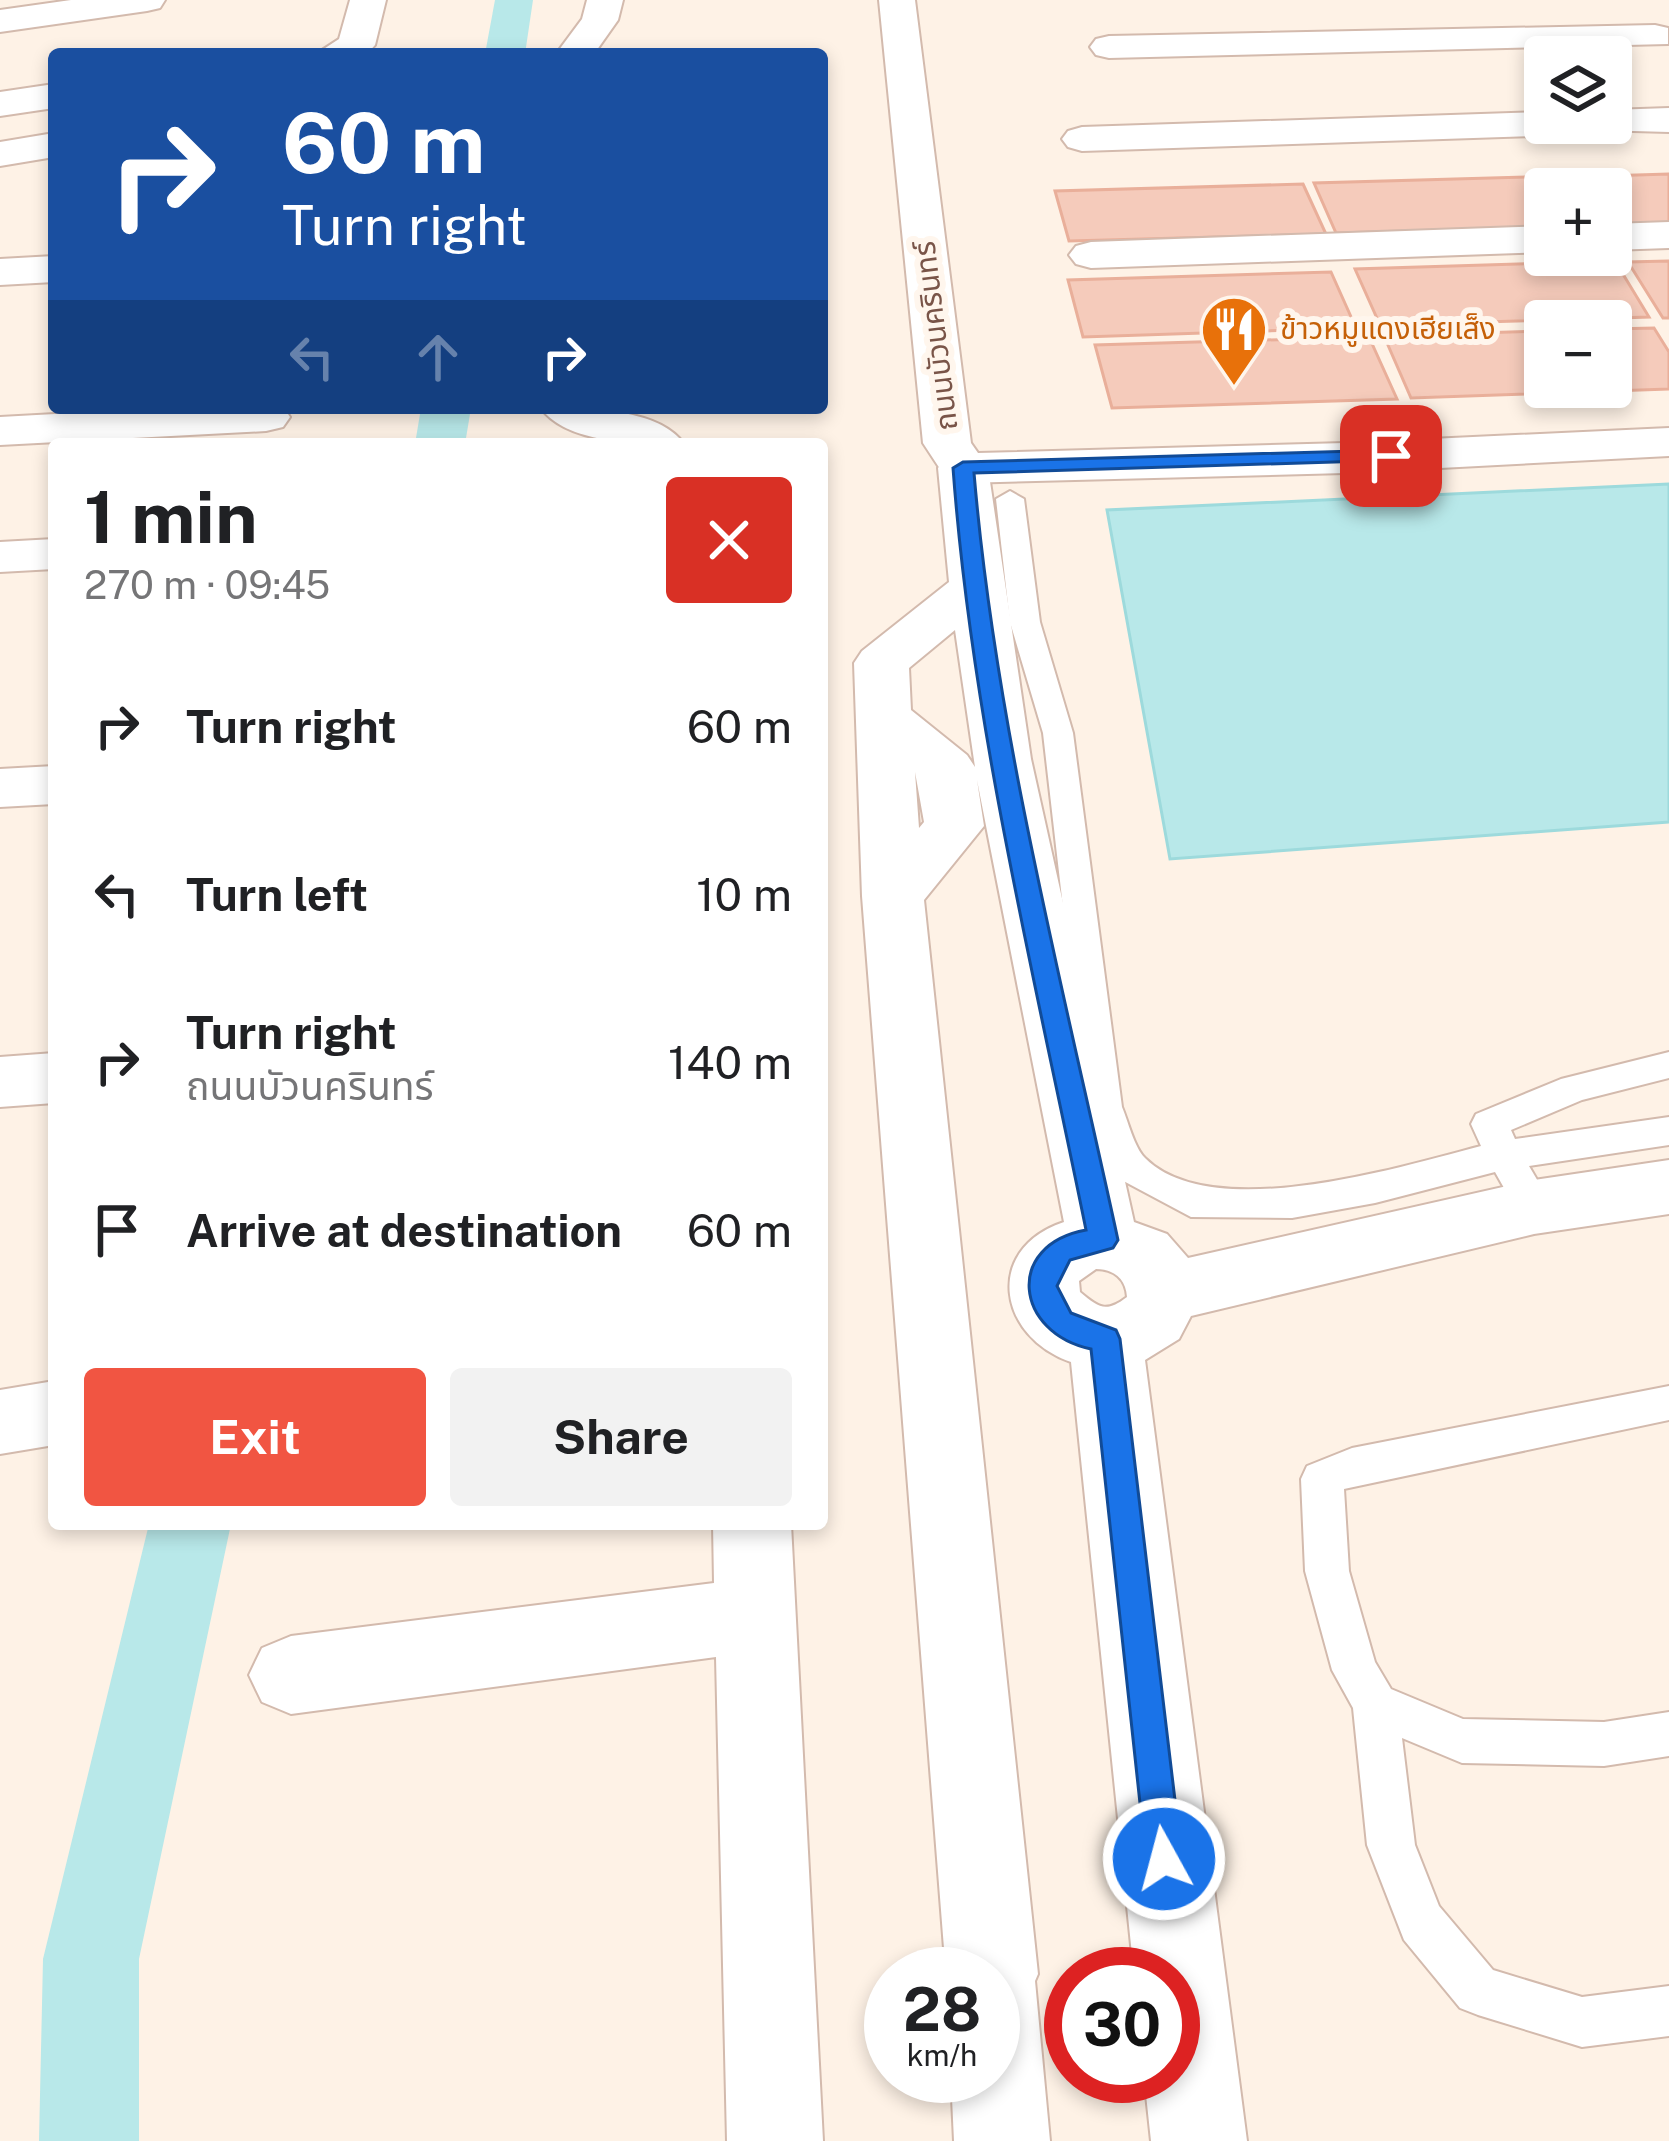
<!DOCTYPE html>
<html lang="en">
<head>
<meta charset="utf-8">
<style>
  :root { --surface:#fff; --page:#f2f2f2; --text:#202124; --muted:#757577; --accent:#f15542 }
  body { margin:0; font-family:"Public Sans","Noto Sans Thai",sans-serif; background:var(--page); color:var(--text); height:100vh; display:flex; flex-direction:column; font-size:45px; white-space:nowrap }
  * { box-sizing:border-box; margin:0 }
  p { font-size:39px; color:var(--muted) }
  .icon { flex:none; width:66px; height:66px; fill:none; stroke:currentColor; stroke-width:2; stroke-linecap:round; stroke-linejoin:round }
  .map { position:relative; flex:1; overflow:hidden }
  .panel { position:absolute; left:48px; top:438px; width:780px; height:1092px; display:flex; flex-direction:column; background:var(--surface); border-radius:12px; box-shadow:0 6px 18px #0003 }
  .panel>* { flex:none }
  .banner { position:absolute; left:48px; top:48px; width:780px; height:366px; border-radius:12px; box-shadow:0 6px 18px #0003; background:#1a4fa0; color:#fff; overflow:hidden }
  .buttons { position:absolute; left:1524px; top:36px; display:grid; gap:24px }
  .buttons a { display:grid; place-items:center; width:108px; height:108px; border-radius:12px; background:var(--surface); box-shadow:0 6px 18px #0003; font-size:60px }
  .speed { position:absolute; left:864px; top:1947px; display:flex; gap:24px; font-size:60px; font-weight:700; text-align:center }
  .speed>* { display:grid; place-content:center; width:156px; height:156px; border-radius:50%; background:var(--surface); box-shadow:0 6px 18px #0003; line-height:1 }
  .speed small { font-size:30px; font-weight:400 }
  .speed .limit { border:18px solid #d22; background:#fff; color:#111 }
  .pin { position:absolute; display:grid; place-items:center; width:102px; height:102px; color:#fff; margin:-51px; border-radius:24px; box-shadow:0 6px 18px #0006 }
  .me { position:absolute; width:132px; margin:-66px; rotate:353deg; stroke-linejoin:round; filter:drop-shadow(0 0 9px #0008) }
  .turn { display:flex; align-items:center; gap:42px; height:252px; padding:0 36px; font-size:54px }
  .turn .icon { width:156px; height:156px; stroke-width:2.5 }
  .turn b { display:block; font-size:84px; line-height:102px }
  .lanes { display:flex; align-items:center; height:114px; padding:0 36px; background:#0003; justify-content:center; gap:60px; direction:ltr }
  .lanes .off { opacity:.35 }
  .round { display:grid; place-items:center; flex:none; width:126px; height:126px; border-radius:12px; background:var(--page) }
  .head { display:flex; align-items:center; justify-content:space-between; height:204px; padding:0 36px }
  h1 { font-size:72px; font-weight:700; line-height:90px }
  .primary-button { display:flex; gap:24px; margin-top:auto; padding:24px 36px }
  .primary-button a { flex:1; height:138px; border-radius:12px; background:var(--accent); color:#fff; font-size:48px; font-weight:700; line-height:138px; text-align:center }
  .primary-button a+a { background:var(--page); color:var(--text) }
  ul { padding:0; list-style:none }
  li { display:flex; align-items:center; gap:36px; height:168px; padding:0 36px }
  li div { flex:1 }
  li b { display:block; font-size:45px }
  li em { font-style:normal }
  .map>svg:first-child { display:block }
  .water { fill:#b8e8e9; stroke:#9ddadc; stroke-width:3 }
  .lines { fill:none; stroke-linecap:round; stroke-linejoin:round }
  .canal { fill:#b8e8e9; fill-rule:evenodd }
  .building { fill:#f5cbbb; stroke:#e9af9a; stroke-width:3 }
  .service-casing { stroke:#d3baad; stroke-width:4 }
  .minor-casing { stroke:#d3baad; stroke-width:4 }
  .tertiary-casing { stroke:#d3baad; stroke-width:4 }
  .service { fill:#fff; fill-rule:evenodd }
  .minor { fill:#fff; fill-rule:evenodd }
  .tertiary { fill:#fff; fill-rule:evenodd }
  .route { fill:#1a73e8; stroke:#114b97; stroke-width:3 }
  .labels { text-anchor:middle; stroke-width:12; stroke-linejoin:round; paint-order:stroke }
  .far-food-label { font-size:30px; fill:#c56008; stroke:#fff6ed; text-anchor:start }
  .far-street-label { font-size:30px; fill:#795448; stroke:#fff6ed }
</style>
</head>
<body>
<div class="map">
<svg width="1669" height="2141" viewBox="0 0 1669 2141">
  <rect width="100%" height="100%" fill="#fef2e6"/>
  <polygon class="water" points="1669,484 1669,822 1170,859 1107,510"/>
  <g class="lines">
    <g class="canal">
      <polygon points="495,0 533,0 525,54 485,54"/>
      <polygon points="421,408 471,408 465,444 415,444"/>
      <polygon points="149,1524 231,1524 139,1959 139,2141 39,2141 43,1959"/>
    </g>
  </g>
  <g class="building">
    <polygon points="1669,174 1669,224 1611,226 1611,189 1581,189 1573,177"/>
    <polygon points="1559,176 1567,189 1545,189 1545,227 1336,233 1314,183"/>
    <polygon points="1303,184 1326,234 1069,241 1055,191"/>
    <polygon points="1615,261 1649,317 1380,325 1355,269"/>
    <polygon points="1669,261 1669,318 1663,318 1628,262"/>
    <polygon points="1331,272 1356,328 1083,337 1068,280"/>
    <polygon points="1654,328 1669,352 1669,389 1411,398 1384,336 1545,331 1545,387 1611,387 1611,329"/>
    <polygon points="1369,337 1397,399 1112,408 1095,345"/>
  </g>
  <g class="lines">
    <defs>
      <g id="service">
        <path d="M1010,491L1024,499L1040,622L1073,733L1122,1107C1128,1121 1134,1147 1145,1158C1212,1225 1400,1167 1481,1146L1471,1124L1476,1114L1561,1079L1669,1052V1078L1582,1100L1511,1130L1515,1139L1669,1117V1145L1529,1166L1553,1207L1547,1218L1534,1222L1521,1218L1495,1172L1375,1203L1292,1218L1191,1217L1116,1177L1086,1107L1043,733L1010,622L996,499Z"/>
        <polygon points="1669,1386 1669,1420 1344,1489 1349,1571 1375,1662 1391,1689 1463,1719 1604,1722 1669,1712 1669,1756 1604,1766 1462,1763 1402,1738 1415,1845 1439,1906 1493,1970 1582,1997 1669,1986 1669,2036 1582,2047 1478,2015 1460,2008 1404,1940 1367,1845 1353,1708 1332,1670 1305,1571 1301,1479 1307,1466 1352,1448"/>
      </g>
      <g id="minor">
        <polygon points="71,0 165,0 160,8 147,11 0,32 0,10"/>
        <polygon points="350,0 386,0 375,45 367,54 316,54 339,39"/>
        <polygon points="587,0 623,0 618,20 594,54 556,54 582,19"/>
        <polygon points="1655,25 1668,28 1668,44 1109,58 1096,55 1090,47 1096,39 1109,36"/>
        <polygon points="54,84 54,108 0,116 0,92"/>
        <polygon points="1669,108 1669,132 1597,130 1592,123 1611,123 1611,110"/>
        <polygon points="1545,112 1545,123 1586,123 1580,131 1566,135 1082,151 1068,147 1062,139 1068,131 1082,127"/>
        <polygon points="54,133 54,157 0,166 0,142"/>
        <polygon points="1669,222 1669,248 1611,250 1611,224"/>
        <polygon points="1545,226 1545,252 1091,268 1076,264 1069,255 1076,246 1091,242"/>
        <polygon points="54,256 54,282 0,285 0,259"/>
        <polygon points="165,408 284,408 290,417 283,427 266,431 0,445 0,417"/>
        <path d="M541,408C581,408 659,407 684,444C644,444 567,445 541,408Z"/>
        <path d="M963,453L980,458L988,468L1031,759L1134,1222L1167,1234L1188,1258L1534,1180L1669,1160V1214L1534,1234L1191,1316L1179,1339L1145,1360L1247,2141H1151L1144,2076H1173V1974H1134L1071,1362C998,1337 983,1249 1064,1222L977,780L984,826L924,900L1038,1974L1035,1981L1050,2141H954L951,2076H993V1974H946L862,896L854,663L862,651L949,582L938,468L946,458ZM955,630L975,767L967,755L911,710L909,668ZM915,772L924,822L919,828ZM1096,1269C1114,1269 1126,1279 1127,1297C1106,1313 1099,1308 1080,1292L1079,1281Z"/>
        <polygon points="54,539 54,569 0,572 0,542"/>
        <polygon points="54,766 54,804 0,807 0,769"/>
        <polygon points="54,1053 54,1103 0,1107 0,1057"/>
        <polygon points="54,1381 54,1445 0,1454 0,1390"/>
        <polygon points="713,1524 791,1524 823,2141 727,2141 716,1657 291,1714 262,1702 249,1675 262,1648 291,1636 714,1583"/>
      </g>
      <polygon id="tertiary" points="879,0 915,0 971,443 978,453 1345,443 1669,428 1669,456 1345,473 963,483 946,478 923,443"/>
    </defs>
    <use href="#service" class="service-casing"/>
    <use href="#minor" class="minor-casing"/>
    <use href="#tertiary" class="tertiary-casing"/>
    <use href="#service" class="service"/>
    <use href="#minor" class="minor"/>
    <use href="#tertiary" class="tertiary"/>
  </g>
  <path class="route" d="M1391,450L1401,456L1398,460L974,473C996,732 1063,986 1118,1240L1113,1248L1070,1260L1057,1286L1071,1313L1116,1330L1120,1339L1182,1859L1177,1872L1164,1877L1151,1872L1146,1859L1091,1349C1015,1333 1004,1245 1086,1230C1035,978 972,725 953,468L963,462Z"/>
  <defs>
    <symbol id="restaurant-pin" viewBox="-11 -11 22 30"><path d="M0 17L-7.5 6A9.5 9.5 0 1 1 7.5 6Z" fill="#e8710a" stroke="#fff6ed"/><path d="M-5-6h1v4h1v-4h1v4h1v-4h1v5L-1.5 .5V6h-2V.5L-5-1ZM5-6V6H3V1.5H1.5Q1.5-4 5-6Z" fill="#fff"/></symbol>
  </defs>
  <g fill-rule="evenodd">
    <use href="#restaurant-pin" x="1196" y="291" width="76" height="104"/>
  </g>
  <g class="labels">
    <g class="far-food-label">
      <text x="1280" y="339">ข้าวหมูแดงเฮียเส็ง</text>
    </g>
    <g class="far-street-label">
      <text transform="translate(936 336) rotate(-97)" y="10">ถนนบัวนครินทร์</text>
    </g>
  </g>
</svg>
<div class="buttons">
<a><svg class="icon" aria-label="layers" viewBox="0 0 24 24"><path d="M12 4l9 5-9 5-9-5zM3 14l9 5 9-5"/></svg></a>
<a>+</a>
<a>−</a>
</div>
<div class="speed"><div>28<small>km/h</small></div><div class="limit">30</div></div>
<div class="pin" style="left:1391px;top:456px;background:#d93025"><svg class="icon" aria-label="arrive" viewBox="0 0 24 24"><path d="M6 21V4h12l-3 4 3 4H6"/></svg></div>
<svg class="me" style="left:1164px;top:1859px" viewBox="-20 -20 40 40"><circle r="17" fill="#1a73e8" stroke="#fff" stroke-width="3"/><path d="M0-11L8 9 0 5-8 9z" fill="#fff"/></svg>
<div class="banner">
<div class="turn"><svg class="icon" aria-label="right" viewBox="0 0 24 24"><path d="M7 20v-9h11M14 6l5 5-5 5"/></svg><div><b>60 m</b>Turn right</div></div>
<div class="lanes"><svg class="icon off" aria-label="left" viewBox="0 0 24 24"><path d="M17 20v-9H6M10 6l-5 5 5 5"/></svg><svg class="icon off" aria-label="ahead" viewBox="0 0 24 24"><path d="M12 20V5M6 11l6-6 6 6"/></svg><svg class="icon" aria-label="right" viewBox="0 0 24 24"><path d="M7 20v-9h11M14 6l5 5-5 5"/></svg></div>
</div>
<section class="panel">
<div class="head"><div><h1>1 min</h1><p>270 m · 09:45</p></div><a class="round" style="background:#d93025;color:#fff"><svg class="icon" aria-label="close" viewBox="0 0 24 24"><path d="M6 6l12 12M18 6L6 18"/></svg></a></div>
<ul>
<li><svg class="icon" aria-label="right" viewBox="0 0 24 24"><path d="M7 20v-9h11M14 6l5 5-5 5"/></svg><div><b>Turn right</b></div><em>60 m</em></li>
<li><svg class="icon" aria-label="left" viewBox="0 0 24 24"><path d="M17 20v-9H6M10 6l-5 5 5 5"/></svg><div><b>Turn left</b></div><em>10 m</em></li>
<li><svg class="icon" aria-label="right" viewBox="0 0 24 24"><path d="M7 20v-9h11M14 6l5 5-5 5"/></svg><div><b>Turn right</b><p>ถนนบัวนครินทร์</p></div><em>140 m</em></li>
<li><svg class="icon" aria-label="arrive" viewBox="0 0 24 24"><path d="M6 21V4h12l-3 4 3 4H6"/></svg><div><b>Arrive at destination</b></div><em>60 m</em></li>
</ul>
<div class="primary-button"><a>Exit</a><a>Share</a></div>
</section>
</div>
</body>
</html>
